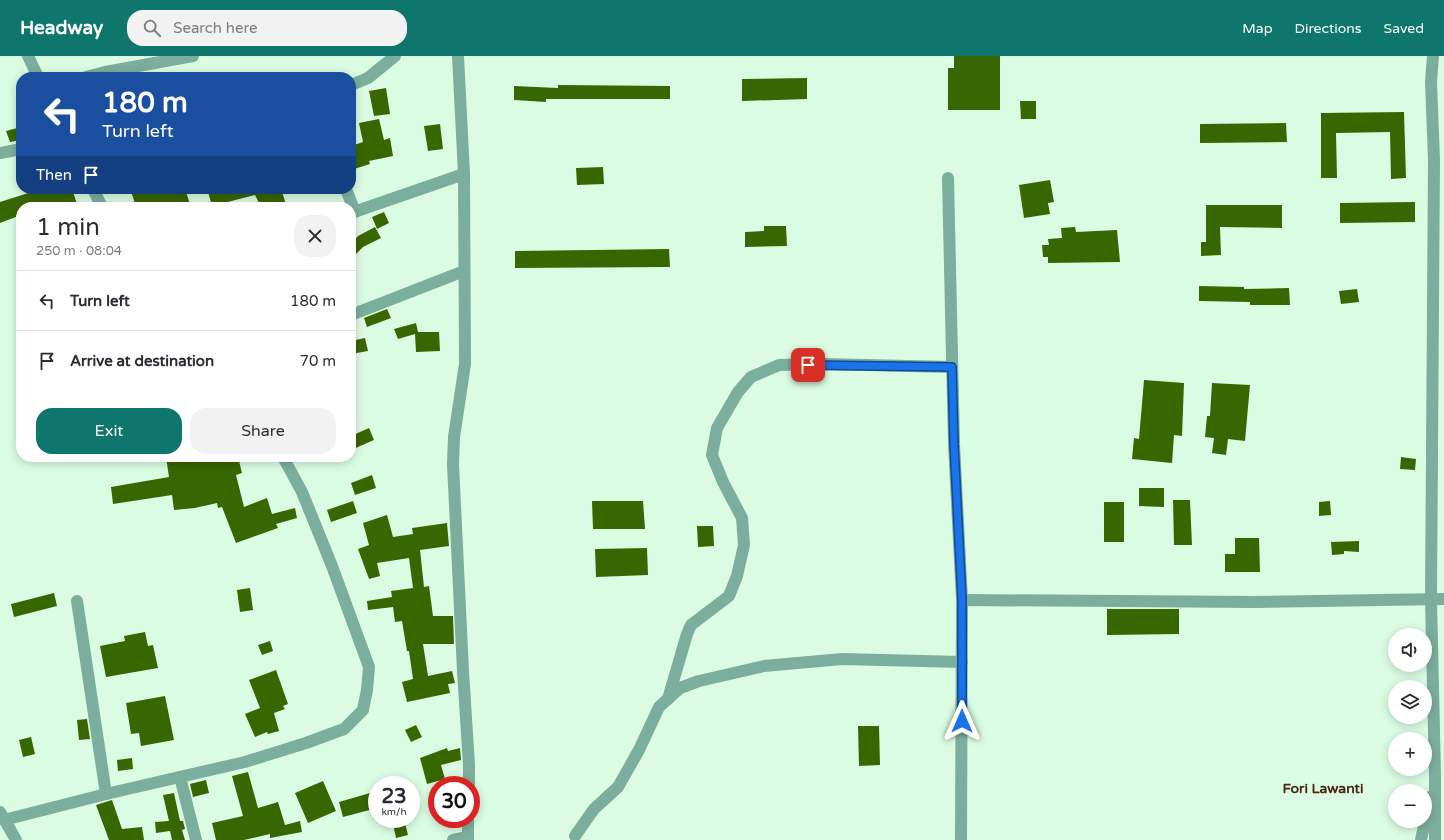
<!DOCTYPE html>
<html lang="en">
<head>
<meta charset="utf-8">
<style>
  :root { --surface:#fff; --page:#f2f2f3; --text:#2b2b33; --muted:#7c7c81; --line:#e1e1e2; --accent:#0f766e }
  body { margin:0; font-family:"Varela Round",sans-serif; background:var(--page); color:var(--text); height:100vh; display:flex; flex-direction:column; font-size:15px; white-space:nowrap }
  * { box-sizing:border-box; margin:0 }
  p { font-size:13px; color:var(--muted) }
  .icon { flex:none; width:22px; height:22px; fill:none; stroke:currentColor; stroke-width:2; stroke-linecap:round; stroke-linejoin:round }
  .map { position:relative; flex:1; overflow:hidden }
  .details { position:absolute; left:16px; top:146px; width:340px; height:260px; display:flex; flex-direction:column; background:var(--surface); border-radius:16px; box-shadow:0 2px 10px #0003 }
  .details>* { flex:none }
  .top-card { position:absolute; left:16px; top:16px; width:340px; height:122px; border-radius:16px; box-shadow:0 2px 10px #0003; background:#1a4fa0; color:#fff; overflow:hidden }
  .tools { position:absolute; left:1388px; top:572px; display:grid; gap:8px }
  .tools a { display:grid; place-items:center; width:44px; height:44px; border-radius:50%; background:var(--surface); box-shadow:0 2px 10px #0003; font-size:20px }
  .speed { position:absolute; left:368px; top:720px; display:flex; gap:8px; font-size:20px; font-weight:700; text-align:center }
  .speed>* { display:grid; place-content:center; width:52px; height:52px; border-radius:50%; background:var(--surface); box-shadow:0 2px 10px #0003; line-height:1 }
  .speed small { font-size:10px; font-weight:400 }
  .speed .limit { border:6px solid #d22; background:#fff; color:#111 }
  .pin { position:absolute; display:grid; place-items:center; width:34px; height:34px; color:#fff; margin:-17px; border-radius:8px; box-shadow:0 2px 6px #0006 }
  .me { position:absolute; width:44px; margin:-22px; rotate:0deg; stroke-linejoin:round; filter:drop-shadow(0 0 3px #0008) }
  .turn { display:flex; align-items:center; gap:14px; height:84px; padding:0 20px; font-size:18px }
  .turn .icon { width:52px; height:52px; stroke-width:2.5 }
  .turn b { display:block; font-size:28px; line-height:34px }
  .then { display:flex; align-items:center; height:38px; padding:0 20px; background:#0003; gap:8px; font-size:15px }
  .round { display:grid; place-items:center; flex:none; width:42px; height:42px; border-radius:16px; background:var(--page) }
  .head { display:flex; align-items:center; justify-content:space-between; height:68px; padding:0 20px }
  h1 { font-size:24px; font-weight:600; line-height:30px }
  .cta { display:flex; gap:8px; margin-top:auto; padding:8px 20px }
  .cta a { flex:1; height:46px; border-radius:16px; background:var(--accent); color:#fff; font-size:16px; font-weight:600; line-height:46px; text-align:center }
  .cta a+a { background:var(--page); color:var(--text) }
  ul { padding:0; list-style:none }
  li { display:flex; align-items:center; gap:12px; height:60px; padding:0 20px; border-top:1px solid var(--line) }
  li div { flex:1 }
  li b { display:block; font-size:15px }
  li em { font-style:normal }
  header { display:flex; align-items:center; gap:24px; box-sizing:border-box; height:56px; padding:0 20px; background:var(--accent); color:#fff }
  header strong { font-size:19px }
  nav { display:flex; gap:22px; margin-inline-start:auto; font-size:14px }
  .search { width:280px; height:36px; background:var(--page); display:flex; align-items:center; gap:10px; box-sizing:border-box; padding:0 14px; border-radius:16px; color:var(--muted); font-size:15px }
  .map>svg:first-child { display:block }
  .building { fill:#396600 }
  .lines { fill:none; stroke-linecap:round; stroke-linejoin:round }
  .minor { stroke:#7cae9d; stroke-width:12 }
  .route-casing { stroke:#114b97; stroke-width:10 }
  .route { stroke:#1a73e8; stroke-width:7 }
  .labels { text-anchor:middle; stroke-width:4; stroke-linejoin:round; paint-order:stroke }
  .district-label { font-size:14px; font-weight:bold; fill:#47270f; stroke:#dbfce3 }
</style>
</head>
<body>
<header>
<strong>Headway</strong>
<div class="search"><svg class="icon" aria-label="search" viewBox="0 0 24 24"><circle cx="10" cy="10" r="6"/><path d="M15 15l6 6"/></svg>Search here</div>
<nav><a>Map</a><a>Directions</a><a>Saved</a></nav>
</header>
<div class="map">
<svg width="1444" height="784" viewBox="0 0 1444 784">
  <rect width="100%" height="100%" fill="#dbfce3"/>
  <g class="building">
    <polygon points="954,0 1000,0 1000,54 948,54 948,12 954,12"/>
    <polygon points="807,22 807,43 742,45 742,23"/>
    <polygon points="558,29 670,30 670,43 546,43 546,46 514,44 514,30 558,32"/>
    <polygon points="386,32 390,58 374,60 369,35"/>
    <polygon points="1020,45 1036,45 1036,63 1021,63"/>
    <polygon points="1404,56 1406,122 1391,123 1390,76 1336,77 1337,122 1321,122 1321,57"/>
    <polygon points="379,63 384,84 390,82 393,100 369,105 370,108 351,114 351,90 363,86 359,67"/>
    <polygon points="1286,67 1287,86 1200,87 1200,68"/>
    <polygon points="440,68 443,93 428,95 424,70"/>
    <polygon points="21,71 21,84 10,86 6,75"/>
    <polygon points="603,111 604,128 577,129 576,112"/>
    <polygon points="1050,124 1054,146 1048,147 1050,158 1024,162 1019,129"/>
    <polygon points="41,133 72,133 78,151 21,151 21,159 0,167 0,146"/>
    <polygon points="138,133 185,133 191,151 136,151 131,135"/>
    <polygon points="221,133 281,133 287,151 261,151 255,139 212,150 208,136"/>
    <polygon points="1415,146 1415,166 1340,167 1340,147"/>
    <polygon points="1206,149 1282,149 1282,172 1220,171 1221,199 1201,200 1201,186 1206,186"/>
    <polygon points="384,156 389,167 377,173 372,161"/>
    <polygon points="764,170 786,170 787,190 745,191 745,176 764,175"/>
    <polygon points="375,171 381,182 363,191 351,203 351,187 358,180"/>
    <polygon points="1075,171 1076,176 1117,174 1120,206 1048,207 1048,201 1043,201 1042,189 1049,189 1048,183 1062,182 1061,172"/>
    <polygon points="669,193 670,211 515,212 515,195"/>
    <polygon points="1199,230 1244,231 1244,233 1289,232 1290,249 1250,249 1250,246 1199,245"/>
    <polygon points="1357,233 1359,246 1341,248 1339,235"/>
    <polygon points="387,253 391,262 367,271 364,262"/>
    <polygon points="416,267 418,276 439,276 440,295 416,296 415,278 398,283 394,273"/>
    <polygon points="365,282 368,295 351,298 351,285"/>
    <polygon points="1144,324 1184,327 1182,380 1174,379 1172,407 1132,403 1134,382 1139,383"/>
    <polygon points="1212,327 1250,329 1245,385 1228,383 1226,399 1212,397 1214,382 1205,381 1207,360 1210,360"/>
    <polygon points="369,372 374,384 351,394 351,380"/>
    <polygon points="166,401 238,401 242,417 236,419 244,451 267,442 272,458 295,452 297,462 276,468 278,472 236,487 222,451 218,452 217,447 195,452 174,454 172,439 113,448 111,431 169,421"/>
    <polygon points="1401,401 1416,403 1415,414 1400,413"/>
    <polygon points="372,419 376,432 355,439 351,427"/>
    <polygon points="1139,432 1164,432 1164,451 1139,450"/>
    <polygon points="1173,444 1190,444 1192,489 1174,489"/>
    <polygon points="353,445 357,457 331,466 327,454"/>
    <polygon points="592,445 643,445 645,473 593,473"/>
    <polygon points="1330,445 1331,459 1319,460 1319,446"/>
    <rect x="1104" y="446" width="20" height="40"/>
    <polygon points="387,459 393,481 413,478 412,472 447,467 449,490 420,494 424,531 429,530 433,560 453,560 454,588 423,588 428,620 452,615 455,627 448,628 450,637 407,646 402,626 413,623 409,595 407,595 402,565 395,566 393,551 368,554 367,545 392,541 391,535 413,532 409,502 377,507 380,520 369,523 358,493 369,489 363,467"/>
    <polygon points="697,470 713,470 714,490 698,491"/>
    <polygon points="1235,482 1259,482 1260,516 1225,516 1225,498 1235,498"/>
    <polygon points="1359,485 1359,496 1344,495 1344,498 1332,499 1331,486"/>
    <polygon points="647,492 648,519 596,521 595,493"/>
    <polygon points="250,532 253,554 240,556 237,534"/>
    <polygon points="54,537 57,550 14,561 11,548"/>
    <polygon points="1107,553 1179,553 1179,578 1107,579"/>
    <polygon points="145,576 148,590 153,589 158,612 106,621 100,590 125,585 124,580"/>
    <polygon points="270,585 273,595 262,599 258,589"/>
    <polygon points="276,614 288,648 283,650 285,653 274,657 279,675 268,678 267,676 255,681 245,658 260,652 249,624"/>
    <polygon points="165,640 174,684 141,690 139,677 131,678 126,647"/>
    <polygon points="87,663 90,683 79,684 77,664"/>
    <polygon points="416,669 422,681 411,686 405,674"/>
    <polygon points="858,670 879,670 880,709 859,710"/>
    <polygon points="31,681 35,698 23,701 19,684"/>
    <polygon points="447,692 448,695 460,692 461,704 441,709 445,723 427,728 420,702"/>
    <polygon points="132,702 133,713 118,715 117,704"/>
    <polygon points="248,716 258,752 278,746 285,769 300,765 302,776 270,782 270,778 244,784 216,784 212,767 243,760 232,720"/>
    <polygon points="206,724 209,737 193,741 190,728"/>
    <polygon points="323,725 336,755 308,767 295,737"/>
    <polygon points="377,735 377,752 343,761 339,746"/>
    <polygon points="174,737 180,765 183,765 185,773 182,774 185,784 172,784 170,775 156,777 155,766 169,765 163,739"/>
    <polygon points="112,744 122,773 142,771 144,784 109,784 96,749"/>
    <polygon points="392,763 404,763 408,779 396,782"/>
  </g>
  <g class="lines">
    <g class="minor">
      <polyline points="28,0 38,21"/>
      <polyline points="458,0 464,118 465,308 454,381 453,408 463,615 469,709 469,729"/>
      <polyline points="1433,0 1431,26 1434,103 1431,543 1435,719 1435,784"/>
      <polyline points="86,21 105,16 193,0"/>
      <polyline points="351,29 368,22 395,0"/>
      <polyline points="0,97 21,93"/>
      <polyline points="948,122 954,388 962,544 961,784"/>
      <polyline points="93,133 102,151"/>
      <polyline points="346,133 355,156"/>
      <polyline points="351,157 464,118"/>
      <polyline points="351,259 464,215"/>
      <polyline points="962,544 1255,546 1444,543"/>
      <polyline points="77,545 106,738"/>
      <polyline points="668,643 687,578 691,569 729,540 737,520 744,489 742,462 723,426 712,399 717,372 738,336 751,321 779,309 823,308 952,311"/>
      <polyline points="180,721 196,784"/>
      <polyline points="0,756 16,784"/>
      <polyline points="4,764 106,738 245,706 306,687 344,673 363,654 367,634 369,611 332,510 302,436 283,401"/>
      <polyline points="1425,764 1430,741"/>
      <polyline points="575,780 594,753 618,731 639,694 659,651 680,632 699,625 764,610 842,603 962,606"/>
      <polyline points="453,784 468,781"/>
      <polyline points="468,784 468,763"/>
      <polyline points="1421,784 1425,765"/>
    </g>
  </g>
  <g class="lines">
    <defs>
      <polyline id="route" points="808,309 952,311 954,388 962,544 962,665"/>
    </defs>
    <use href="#route" class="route-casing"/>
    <use href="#route" class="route"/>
  </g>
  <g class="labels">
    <g class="district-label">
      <text x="1323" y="737">Fori Lawanti</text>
    </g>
  </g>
</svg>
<div class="tools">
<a><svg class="icon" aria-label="sound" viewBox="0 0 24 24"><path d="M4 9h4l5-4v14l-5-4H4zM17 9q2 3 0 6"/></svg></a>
<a><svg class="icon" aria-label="layers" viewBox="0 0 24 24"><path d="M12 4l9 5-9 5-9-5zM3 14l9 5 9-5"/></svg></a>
<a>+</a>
<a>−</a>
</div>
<div class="speed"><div>23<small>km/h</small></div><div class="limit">30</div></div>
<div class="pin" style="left:808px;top:309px;background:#d93025"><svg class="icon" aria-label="arrive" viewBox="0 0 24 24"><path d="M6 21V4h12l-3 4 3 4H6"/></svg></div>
<svg class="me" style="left:962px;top:665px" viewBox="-20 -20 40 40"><path d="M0-17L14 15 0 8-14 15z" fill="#1a73e8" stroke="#fff" stroke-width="4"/></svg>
<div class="top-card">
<div class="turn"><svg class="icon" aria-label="left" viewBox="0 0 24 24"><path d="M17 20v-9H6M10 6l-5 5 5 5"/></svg><div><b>180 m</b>Turn left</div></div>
<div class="then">Then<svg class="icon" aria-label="arrive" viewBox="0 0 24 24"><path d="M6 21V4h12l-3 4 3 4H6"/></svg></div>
</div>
<section class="details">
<div class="head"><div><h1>1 min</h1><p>250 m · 08:04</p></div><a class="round"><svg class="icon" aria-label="close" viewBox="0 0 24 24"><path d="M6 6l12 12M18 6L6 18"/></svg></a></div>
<ul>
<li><svg class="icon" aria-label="left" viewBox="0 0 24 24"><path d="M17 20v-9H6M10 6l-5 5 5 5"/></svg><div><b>Turn left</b></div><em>180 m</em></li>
<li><svg class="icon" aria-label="arrive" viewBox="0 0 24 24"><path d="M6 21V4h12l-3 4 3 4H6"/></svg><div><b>Arrive at destination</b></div><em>70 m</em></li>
</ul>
<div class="cta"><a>Exit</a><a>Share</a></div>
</section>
</div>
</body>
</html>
